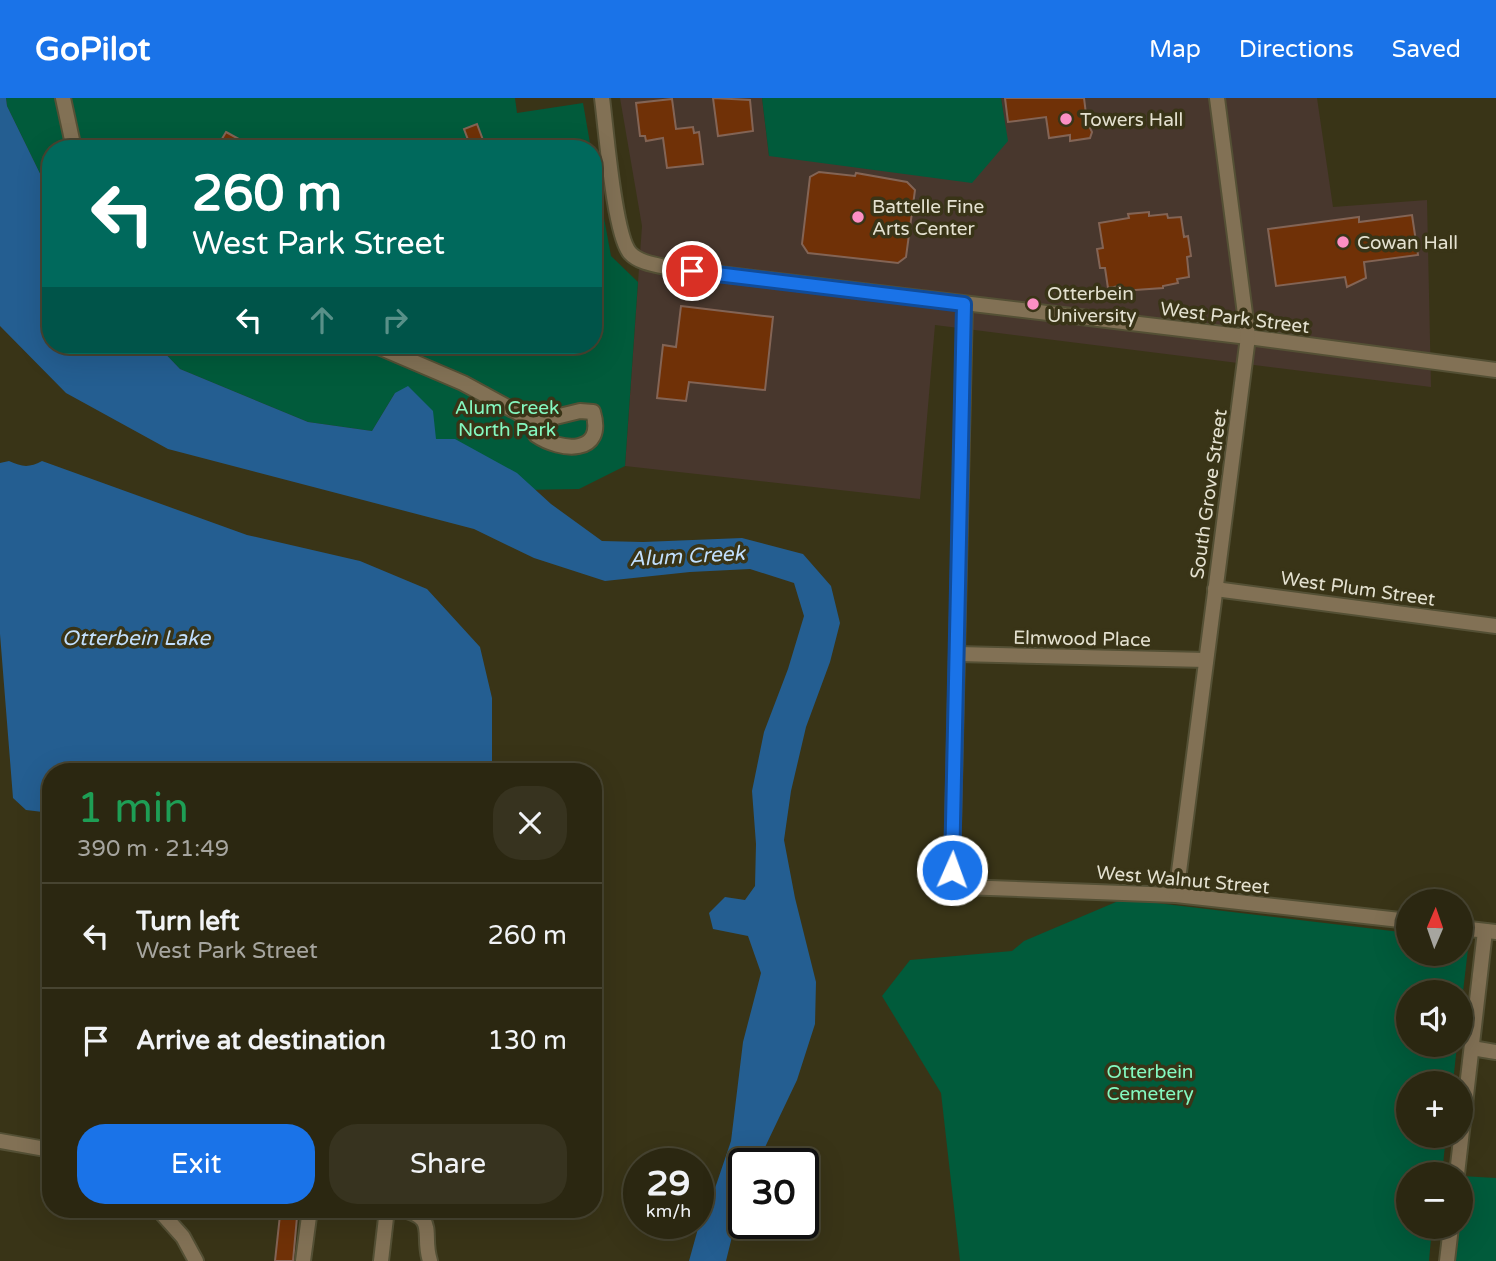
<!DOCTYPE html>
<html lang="en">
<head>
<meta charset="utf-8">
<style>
  :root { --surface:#2b2711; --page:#37331f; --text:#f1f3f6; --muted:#a6a59f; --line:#474431; --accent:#1a73e8 }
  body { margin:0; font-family:"Varela Round",sans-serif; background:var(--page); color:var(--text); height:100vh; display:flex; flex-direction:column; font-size:26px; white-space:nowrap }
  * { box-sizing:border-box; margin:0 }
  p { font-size:23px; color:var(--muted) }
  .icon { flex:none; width:38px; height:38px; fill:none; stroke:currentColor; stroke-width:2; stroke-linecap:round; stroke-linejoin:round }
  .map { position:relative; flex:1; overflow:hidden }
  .details { position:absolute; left:42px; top:665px; width:560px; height:455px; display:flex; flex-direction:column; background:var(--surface); border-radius:28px; box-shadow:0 7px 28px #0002,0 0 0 2px var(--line) }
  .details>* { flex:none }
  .banner { position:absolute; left:42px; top:42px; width:560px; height:214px; border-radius:28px; box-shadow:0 7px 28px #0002,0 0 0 2px var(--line); background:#00695c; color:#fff; overflow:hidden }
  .needle { width:46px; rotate:2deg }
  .fabs { position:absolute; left:1396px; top:791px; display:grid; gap:14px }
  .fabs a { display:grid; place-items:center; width:77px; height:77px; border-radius:50%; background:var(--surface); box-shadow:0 7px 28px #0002,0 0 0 2px var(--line); font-size:35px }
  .speed { position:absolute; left:623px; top:1050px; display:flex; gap:14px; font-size:35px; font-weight:700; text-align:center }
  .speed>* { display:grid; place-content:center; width:91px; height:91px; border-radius:50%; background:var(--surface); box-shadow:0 7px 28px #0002,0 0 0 2px var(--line); line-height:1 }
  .speed small { font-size:18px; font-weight:400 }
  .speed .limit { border:4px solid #111; border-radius:10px; background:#fff; color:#111 }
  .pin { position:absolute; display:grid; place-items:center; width:60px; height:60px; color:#fff; margin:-30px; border:4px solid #fff; border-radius:50%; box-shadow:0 2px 7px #0007 }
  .me { position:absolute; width:77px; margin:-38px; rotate:2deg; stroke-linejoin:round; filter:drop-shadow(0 0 5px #0008) }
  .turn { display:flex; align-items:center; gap:24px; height:147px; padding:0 35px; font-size:32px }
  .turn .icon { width:91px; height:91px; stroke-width:2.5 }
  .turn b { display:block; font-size:49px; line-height:60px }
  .lanes { display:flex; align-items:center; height:66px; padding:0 35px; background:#0003; justify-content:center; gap:35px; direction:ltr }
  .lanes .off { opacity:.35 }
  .round { display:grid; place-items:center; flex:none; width:74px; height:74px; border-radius:28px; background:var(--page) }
  .overview { display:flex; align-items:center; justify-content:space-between; height:119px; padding:0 35px }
  h1 { font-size:42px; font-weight:600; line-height:52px; color:#1e9e55 }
  .button { display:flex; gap:14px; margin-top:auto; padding:14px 35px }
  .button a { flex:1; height:80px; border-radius:28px; background:var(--accent); color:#fff; font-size:28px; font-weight:600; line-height:80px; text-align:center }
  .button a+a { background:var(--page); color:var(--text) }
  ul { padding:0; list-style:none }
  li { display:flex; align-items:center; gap:21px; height:105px; padding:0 35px; border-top:2px solid var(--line) }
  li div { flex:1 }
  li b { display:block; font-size:26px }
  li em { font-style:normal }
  header { display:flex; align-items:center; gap:42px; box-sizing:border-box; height:98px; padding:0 35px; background:var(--accent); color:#fff }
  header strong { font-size:33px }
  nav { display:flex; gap:38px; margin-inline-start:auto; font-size:24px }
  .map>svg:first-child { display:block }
  .education { fill:#48372d }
  .green { fill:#015b3b }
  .water { fill:#245e91 }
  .building { fill:#703107; stroke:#836455; stroke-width:2 }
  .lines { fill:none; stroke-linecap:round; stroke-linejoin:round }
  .street-casing { stroke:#545035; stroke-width:18 }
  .street { stroke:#827155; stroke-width:14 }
  .route-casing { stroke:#114b97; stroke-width:18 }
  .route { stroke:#1a73e8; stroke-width:12 }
  .poi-dot { fill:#fb8fc4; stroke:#393417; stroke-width:2.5 }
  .labels { text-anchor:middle; stroke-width:7; stroke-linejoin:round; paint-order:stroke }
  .poi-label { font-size:19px; fill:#e4e1d0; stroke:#393417; text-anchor:start }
  .street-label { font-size:19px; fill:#e4e1d0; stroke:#393417 }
  .park-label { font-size:19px; fill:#84f8c0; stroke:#393417 }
  .water-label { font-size:21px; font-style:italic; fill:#c1dffd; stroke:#393417 }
</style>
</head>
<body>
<header>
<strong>GoPilot</strong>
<nav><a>Map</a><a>Directions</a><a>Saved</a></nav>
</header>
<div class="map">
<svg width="1496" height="1163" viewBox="0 0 1496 1163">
  <rect width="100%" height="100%" fill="#393417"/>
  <polygon class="education" points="620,0 762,0 769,58 1007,43 1001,0 1317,0 1333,109 1427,102 1431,289 935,227 920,401 625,368 642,128"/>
  <g class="green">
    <polygon points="6,0 515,0 517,15 583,5 591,51 51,51 51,98 7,8"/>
    <polygon points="762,0 1001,0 1008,43 972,85 769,58"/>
    <polygon points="593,60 611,158 638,184 625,368 579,391 463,393 395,295 372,333 308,324 180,271 157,247 593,247"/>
    <polygon points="1123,801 1409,835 1409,856 1461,856 1461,841 1469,842 1461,911 1461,894 1409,894 1409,947 1457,947 1453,985 1409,985 1409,1038 1446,1038 1442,1076 1409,1076 1409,1129 1432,1129 1429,1163 960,1163 941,995 882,898 910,862 1012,853 1024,843"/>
    <polygon points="1461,1078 1496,1080 1496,1163 1448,1163 1452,1129 1461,1129"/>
  </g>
  <g class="water">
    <polygon points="0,0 6,0 7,8 51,98 51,247 157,247 180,271 308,324 372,333 395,295 408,288 433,313 436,341 455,341 517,375 551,406 602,443 643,444 742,440 803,456 831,488 840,525 830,564 806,629 791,693 784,742 795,800 816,884 815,926 797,982 757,1066 744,1066 744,1090 726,1163 689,1163 699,1127 711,1102 731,1043 743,944 761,875 748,838 713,831 709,815 725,799 745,802 755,788 756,746 752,693 764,634 788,571 804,518 794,485 750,471 690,474 605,483 534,460 474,431 168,351 66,295 0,228"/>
    <path d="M9,363C22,369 29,370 42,363L247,437L360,463L427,491L480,549L492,600V674H51V715L26,712L13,700L0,536V365Z"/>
  </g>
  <g class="building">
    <polygon points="713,0 750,2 753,33 718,38"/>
    <polygon points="1005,0 1084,0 1087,24 1092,34 1090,40 1070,43 1070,37 1049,40 1046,19 1008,24"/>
    <polygon points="672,1 676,31 693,29 694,35 699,34 703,66 667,70 663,40 646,43 645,38 640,38 636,5"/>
    <polygon points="477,26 483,42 470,47 464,31"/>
    <polygon points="226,34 257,51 216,51"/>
    <polygon points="819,74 855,78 856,75 907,84 915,92 906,159 898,165 808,155 802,146 810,79"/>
    <polygon points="1149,114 1149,118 1167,116 1168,120 1181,119 1184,139 1188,138 1191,158 1187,159 1189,179 1177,181 1178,185 1163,188 1163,190 1121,193 1120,188 1108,190 1105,170 1100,170 1097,151 1103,150 1099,125 1129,120 1128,116"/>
    <polygon points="1412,117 1418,157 1364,164 1366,180 1347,189 1345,179 1276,188 1268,131 1359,119 1359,124"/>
    <polygon points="681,208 773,219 765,292 689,284 686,303 657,300 663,247 676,249"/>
    <polygon points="280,1117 297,1119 293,1163 275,1163"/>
  </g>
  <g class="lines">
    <defs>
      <g id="street">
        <polyline points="63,0 74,51"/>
        <path d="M602,0C606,29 614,137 630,155C639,165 657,167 670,170L1248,239L1496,272"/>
        <polyline points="965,206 952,772 954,784 962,789 1176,797 1409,823"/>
        <path d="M374,247L463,285L535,324L580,313L593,314C606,357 561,354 536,337L535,324"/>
        <polyline points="1215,491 1496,528"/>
        <polyline points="958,556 1206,562"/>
        <polyline points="1176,797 1248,239 1217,0"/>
        <polyline points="1461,830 1496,834"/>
        <polyline points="1472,950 1496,954"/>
        <polyline points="0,1043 51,1052"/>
        <polyline points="1457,1076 1485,833"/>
        <polyline points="158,1111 183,1139 196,1163"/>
        <path d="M400,1111C439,1120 421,1135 430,1163"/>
        <polyline points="303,1163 310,1111"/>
        <polyline points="381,1163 387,1111"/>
        <polyline points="1447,1163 1451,1129"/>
      </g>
    </defs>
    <use href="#street" class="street-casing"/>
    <use href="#street" class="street"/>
  </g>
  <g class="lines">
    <defs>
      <polyline id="route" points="692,173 964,206 952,772"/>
    </defs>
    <use href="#route" class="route-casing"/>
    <use href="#route" class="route"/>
  </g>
  <g class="poi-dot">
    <circle cx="1066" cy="21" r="7"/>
    <circle cx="858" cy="119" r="7"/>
    <circle cx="1343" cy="144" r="7"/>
    <circle cx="1033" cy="206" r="7"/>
  </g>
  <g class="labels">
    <g class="poi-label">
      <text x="1080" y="28">Towers Hall</text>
      <text x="872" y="115">Battelle Fine<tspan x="872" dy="22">Arts Center</tspan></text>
      <text x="1357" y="151">Cowan Hall</text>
      <text x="1047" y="202">Otterbein<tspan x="1047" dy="22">University</tspan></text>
    </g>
    <g class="street-label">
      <text transform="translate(1235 219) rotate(7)" y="7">West Park Street</text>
      <text transform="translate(1208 396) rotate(-82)" y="7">South Grove Street</text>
      <text transform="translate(1358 490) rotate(8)" y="7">West Plum Street</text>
      <text transform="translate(1082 540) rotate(1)" y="7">Elmwood Place</text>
      <text transform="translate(1183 781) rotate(5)" y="7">West Walnut Street</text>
    </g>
    <g class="park-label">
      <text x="507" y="316">Alum Creek<tspan x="507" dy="22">North Park</tspan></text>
      <text x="1150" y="980">Otterbein<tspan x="1150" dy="22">Cemetery</tspan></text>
    </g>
    <g class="water-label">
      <text transform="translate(687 458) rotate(-3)" y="7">Alum Creek</text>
      <text x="136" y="547">Otterbein Lake</text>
    </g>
  </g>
</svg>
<div class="fabs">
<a><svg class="needle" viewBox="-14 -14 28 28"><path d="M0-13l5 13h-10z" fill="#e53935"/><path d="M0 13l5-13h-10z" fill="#a6a59f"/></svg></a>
<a><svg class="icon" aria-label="sound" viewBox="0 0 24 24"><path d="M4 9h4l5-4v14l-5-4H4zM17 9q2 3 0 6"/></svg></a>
<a>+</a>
<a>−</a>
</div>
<div class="speed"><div>29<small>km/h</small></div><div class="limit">30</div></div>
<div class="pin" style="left:692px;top:173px;background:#d93025"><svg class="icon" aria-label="arrive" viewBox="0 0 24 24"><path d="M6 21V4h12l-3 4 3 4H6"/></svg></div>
<svg class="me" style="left:952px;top:772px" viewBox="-20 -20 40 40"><circle r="17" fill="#1a73e8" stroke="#fff" stroke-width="3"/><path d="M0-11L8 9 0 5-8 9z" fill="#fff"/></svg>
<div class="banner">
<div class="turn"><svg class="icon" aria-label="left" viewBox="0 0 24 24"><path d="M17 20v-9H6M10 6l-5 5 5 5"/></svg><div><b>260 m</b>West Park Street</div></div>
<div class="lanes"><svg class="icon" aria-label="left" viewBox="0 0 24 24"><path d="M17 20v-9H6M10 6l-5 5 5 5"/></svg><svg class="icon off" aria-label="ahead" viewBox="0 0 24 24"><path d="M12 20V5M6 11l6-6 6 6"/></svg><svg class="icon off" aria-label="right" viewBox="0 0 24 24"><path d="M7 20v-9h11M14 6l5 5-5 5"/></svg></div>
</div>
<section class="details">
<div class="overview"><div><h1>1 min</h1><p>390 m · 21:49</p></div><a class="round"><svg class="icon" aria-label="close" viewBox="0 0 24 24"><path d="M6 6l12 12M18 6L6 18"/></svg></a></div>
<ul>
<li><svg class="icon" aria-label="left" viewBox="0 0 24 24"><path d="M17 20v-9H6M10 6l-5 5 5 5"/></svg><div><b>Turn left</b><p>West Park Street</p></div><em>260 m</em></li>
<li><svg class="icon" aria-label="arrive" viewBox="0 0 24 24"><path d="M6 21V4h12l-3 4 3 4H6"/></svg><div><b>Arrive at destination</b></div><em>130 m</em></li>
</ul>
<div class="button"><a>Exit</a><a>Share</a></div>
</section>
</div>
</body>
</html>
